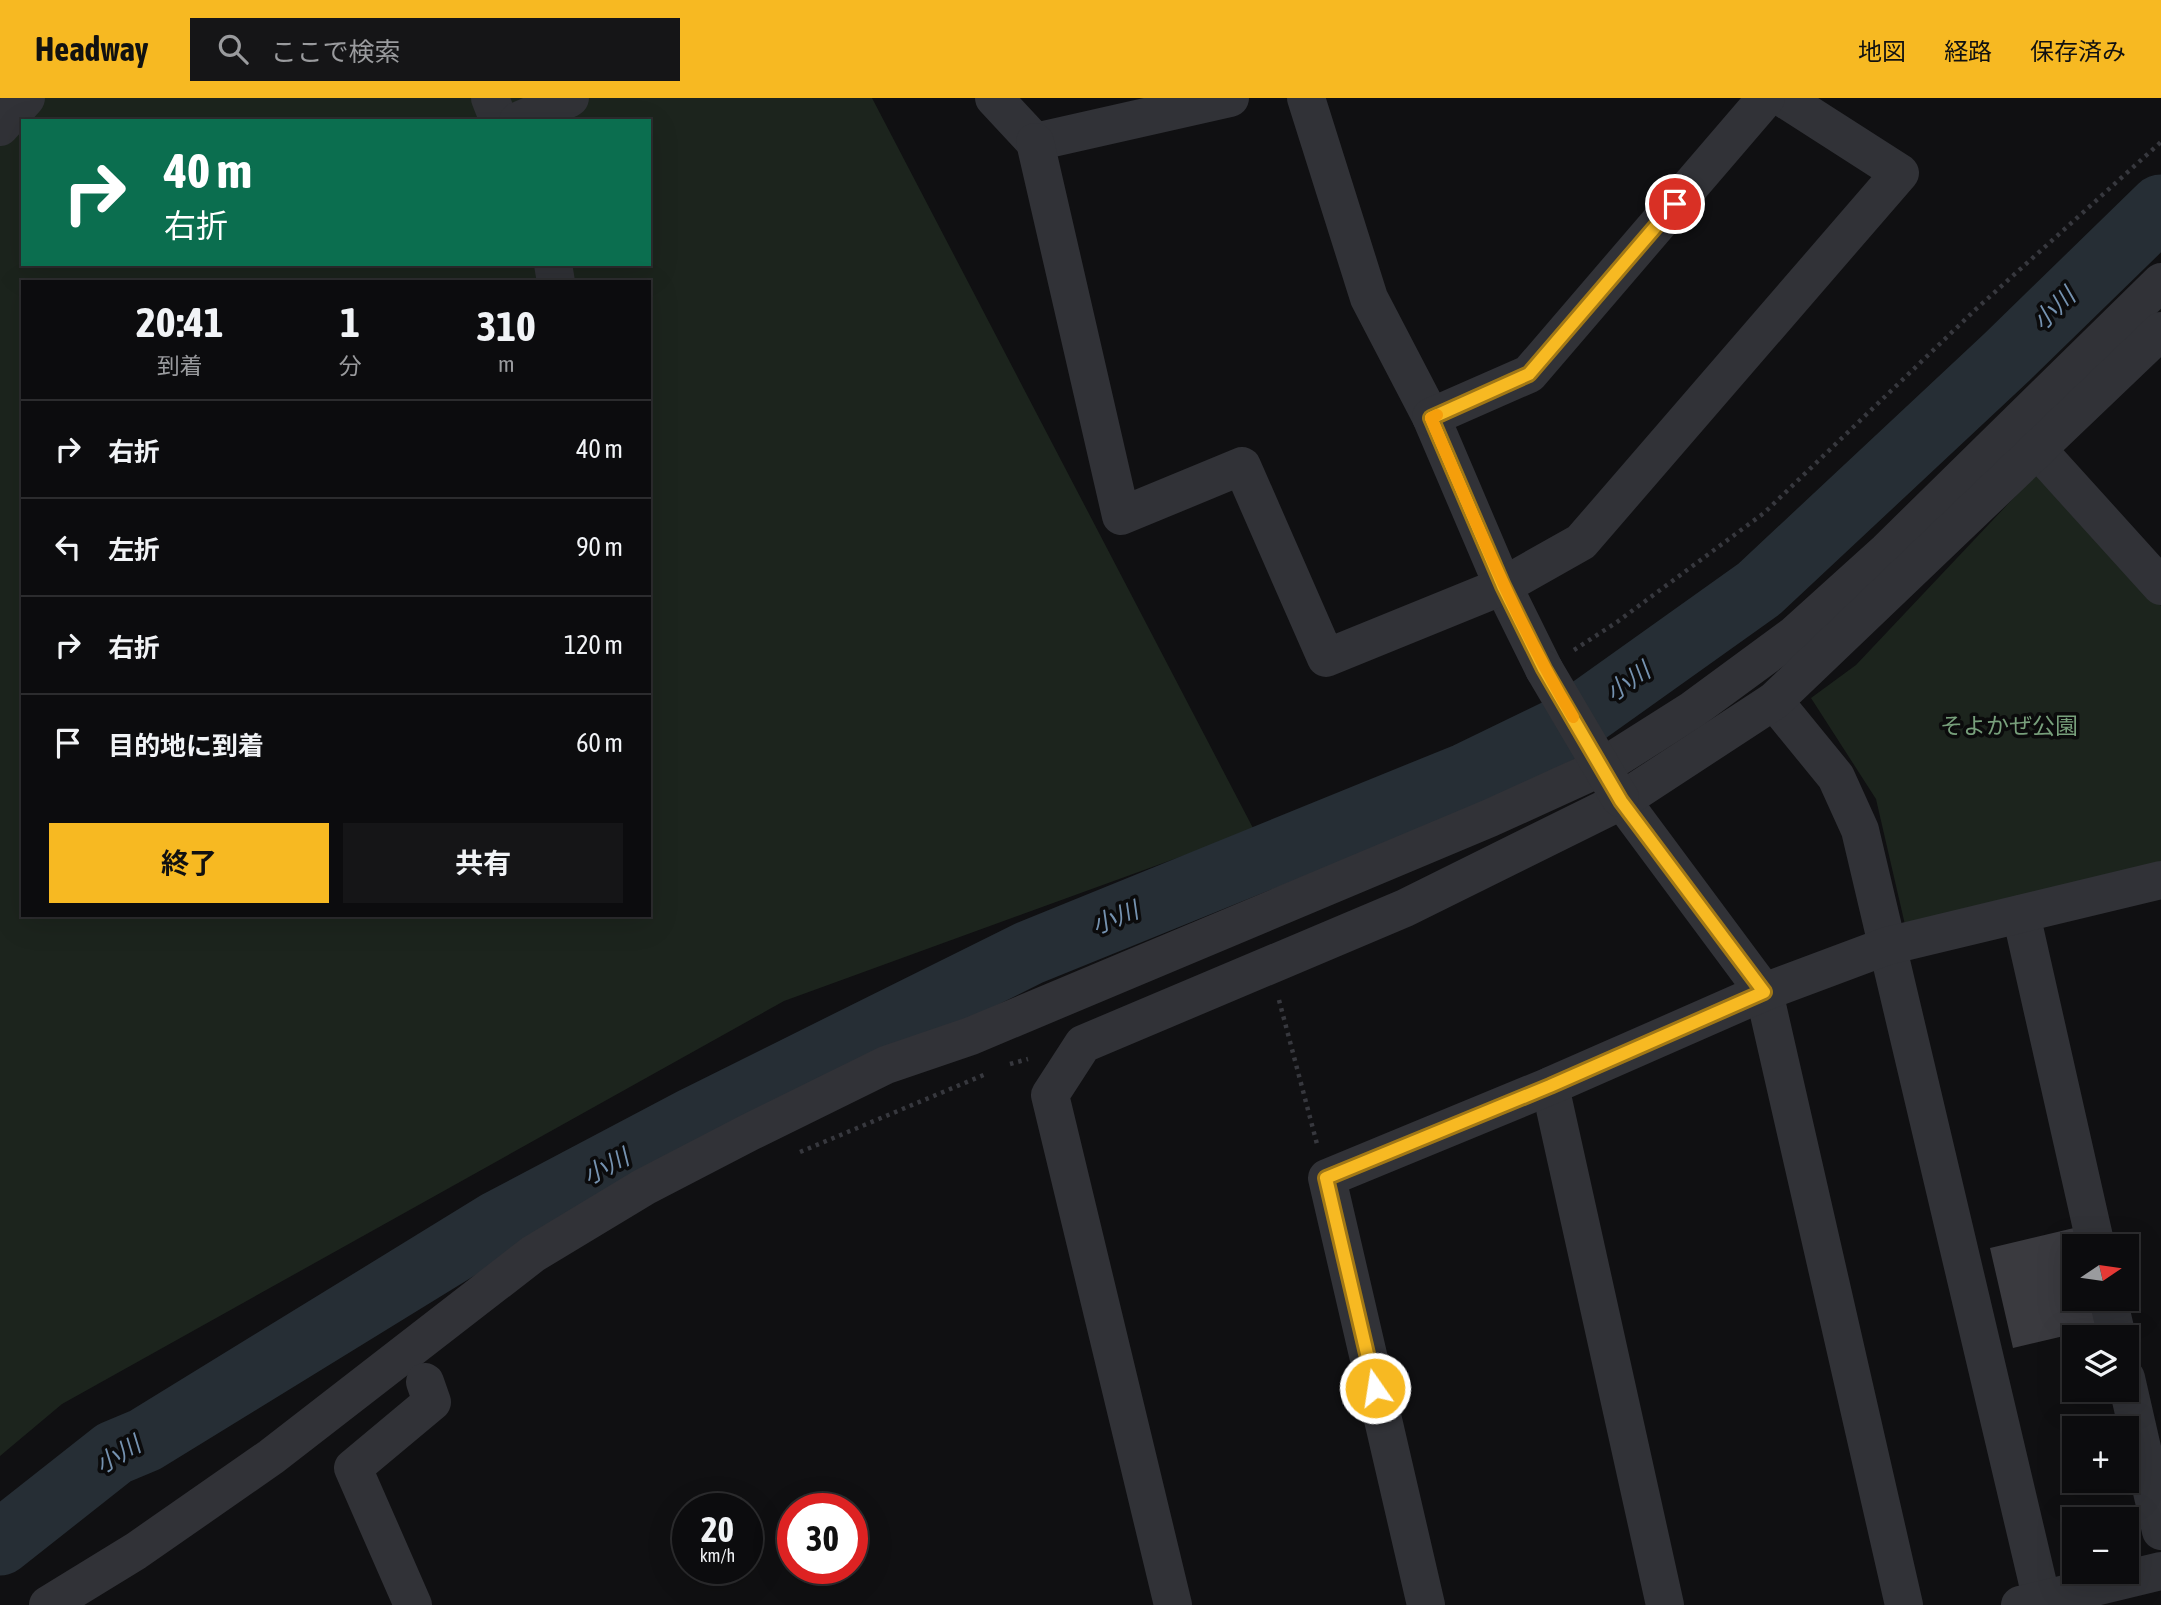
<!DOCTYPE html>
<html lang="ja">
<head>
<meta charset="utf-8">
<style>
  :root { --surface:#0c0c0e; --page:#151517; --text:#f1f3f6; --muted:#9a9b9e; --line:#2c2c2e; --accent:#f7b922 }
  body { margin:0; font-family:"Asap Condensed","Noto Sans JP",sans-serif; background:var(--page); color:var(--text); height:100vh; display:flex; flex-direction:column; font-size:26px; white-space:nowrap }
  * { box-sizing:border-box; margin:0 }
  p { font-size:23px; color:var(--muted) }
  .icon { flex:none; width:38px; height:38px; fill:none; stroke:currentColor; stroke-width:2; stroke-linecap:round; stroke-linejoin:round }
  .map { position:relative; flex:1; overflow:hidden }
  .sheet { position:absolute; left:21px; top:182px; width:630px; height:637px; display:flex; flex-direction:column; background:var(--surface); border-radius:0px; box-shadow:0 7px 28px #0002,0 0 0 2px var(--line) }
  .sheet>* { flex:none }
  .hud { position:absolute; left:21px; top:21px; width:630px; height:147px; border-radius:0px; box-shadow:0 7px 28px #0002,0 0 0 2px var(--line); background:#0b6e4f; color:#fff; overflow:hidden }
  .needle { width:46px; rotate:77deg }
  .buttons { position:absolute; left:2062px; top:1136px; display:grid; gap:14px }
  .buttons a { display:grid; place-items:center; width:77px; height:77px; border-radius:0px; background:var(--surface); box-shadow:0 7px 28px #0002,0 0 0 2px var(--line); font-size:35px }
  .speed { position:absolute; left:672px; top:1395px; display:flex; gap:14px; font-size:35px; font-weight:700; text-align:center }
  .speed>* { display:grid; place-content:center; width:91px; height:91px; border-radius:50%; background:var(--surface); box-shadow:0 7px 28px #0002,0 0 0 2px var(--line); line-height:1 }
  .speed small { font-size:18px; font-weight:400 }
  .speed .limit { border:10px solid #d22; background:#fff; color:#111 }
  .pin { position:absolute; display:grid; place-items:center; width:60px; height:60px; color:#fff; margin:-30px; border:4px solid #fff; border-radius:50%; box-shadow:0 2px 7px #0007 }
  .me { position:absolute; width:77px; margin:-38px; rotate:347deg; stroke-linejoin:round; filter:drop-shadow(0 0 5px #0008) }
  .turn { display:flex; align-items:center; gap:24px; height:147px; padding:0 28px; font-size:32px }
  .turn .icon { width:91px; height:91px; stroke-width:2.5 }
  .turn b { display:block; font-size:49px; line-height:60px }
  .eta { display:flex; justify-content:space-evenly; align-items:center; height:119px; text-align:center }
  .eta b { font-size:42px; font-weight:700; line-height:49px }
  .button { display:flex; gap:14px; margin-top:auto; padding:14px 28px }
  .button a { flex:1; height:80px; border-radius:0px; background:var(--accent); color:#111; font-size:28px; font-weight:700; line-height:80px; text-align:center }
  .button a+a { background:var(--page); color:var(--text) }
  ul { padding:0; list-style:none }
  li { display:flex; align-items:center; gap:21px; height:98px; padding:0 28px; border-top:2px solid var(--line) }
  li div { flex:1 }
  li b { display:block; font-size:26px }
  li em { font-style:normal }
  header { display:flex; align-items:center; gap:42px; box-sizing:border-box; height:98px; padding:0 35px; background:var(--accent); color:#111 }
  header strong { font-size:33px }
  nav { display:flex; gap:38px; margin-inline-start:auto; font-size:24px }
  .search { width:490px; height:63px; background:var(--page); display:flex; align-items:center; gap:18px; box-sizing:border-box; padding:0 24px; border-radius:0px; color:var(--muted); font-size:26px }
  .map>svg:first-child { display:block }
  .green { fill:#1c241d; fill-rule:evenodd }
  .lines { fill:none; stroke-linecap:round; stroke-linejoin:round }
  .river { stroke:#262e35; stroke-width:65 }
  .building { fill:#3a3a3f }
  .path { stroke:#37383e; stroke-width:4.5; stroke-dasharray:3.5 5; stroke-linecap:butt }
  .minor { stroke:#313237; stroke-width:38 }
  .minor-bridge { stroke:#313237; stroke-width:38 }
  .route-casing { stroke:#a17816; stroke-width:18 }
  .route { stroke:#f7b922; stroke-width:12 }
  .slow { stroke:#f59e0b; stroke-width:12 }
  .labels { text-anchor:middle; stroke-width:7; stroke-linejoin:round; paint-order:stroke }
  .park-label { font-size:23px; fill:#779f7b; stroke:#0b0b0c }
  .water-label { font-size:24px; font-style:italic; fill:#7592b0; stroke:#0b0b0c }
</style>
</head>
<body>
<header>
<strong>Headway</strong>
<div class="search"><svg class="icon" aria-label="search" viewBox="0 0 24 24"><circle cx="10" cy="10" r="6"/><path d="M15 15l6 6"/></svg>ここで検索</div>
<nav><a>地図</a><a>経路</a><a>保存済み</a></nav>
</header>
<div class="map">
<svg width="2161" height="1507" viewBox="0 0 2161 1507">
  <rect width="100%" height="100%" fill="#101012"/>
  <g class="green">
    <path d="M0,0H872L1254,732L784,903L62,1306L0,1358ZM23,23H649V166H23ZM23,184H649V817H23Z"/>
    <polygon points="2041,371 2161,508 2161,771 1906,831 1876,701 1811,600 1856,567"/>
  </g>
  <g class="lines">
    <polyline class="river" points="0,1445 114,1355 145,1342 498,1125 695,1021 1029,855 1467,677 1564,630 1759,491 2007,259 2161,109"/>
  </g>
  <polygon class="building" points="2074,1130 2079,1148 2074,1148 2074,1200 2091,1200 2098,1230 2013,1250 1990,1150"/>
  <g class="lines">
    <g class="path">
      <polyline points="1574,552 1617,524 1764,415 1975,212 2161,44"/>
      <polyline points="1279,902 1317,1046"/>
      <polyline points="1010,966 1028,961"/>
      <polyline points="800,1054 986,976"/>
    </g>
    <g class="minor">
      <polyline points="490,0 499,23"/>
      <polyline points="994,0 1035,44 1230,0"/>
      <polyline points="1306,0 1369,200 1431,319 1503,488 1544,571"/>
      <polyline points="518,23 570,0"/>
      <polyline points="0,29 26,0"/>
      <polyline points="1035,44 1121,418 1242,368 1326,560 1503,488 1581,444 1900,75 1783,0"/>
      <polyline points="553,166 556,184"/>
      <polyline points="1431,319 1529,276 1766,0"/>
      <polyline points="2037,351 2161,488"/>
      <polyline points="1774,603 1836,679 1860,732 2043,1507"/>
      <polyline points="1620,700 1764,894 1904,1507"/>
      <polyline points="2021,816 2096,1148"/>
      <polyline points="1550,988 1665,1507"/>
      <polyline points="2108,1200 2117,1239"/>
      <polyline points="2126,1280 2161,1433"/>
      <polyline points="48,1507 136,1453 271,1359 533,1156 644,1089 750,1034 886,967 971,938 1490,720 1602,669 1692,612 1794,537 1887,453 2161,184"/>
      <polyline points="413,1507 353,1370 432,1304 425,1284"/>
      <polyline points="1173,1507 1050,997 1083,946 1405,810 1621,703 1774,603 2161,233"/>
      <polyline points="1426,1507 1327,1080 1550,988 1764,894 1887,848 2161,782"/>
      <polyline points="2020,1507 2161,1473"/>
    </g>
    <polyline class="minor-bridge" points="1544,571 1620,700"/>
  </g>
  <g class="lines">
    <defs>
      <polyline id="route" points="1375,1290 1326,1080 1550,988 1764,894 1621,703 1544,571 1503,488 1431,320 1529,276 1675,106"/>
    </defs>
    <use href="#route" class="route-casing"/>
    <use href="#route" class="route"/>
    <path class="slow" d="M1437,317L1431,320C1475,422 1516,524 1573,619"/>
  </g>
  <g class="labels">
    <g class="park-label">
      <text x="2009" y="636">そよかぜ公園</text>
    </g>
    <g class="water-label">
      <text transform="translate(2054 211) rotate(-44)" y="8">小川</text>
      <text transform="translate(1628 584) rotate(-35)" y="8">小川</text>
      <text transform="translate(1115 820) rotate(-22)" y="8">小川</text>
      <text transform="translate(606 1069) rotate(-28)" y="8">小川</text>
      <text transform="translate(118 1357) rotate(-31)" y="8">小川</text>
    </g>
  </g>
</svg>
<div class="buttons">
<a><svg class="needle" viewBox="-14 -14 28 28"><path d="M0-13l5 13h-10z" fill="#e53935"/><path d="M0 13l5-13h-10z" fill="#9a9b9e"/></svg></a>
<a><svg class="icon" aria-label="layers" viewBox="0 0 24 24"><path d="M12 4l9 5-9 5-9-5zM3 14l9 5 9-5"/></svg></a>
<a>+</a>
<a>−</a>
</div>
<div class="speed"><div>20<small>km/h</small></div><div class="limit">30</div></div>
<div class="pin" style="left:1675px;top:106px;background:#d93025"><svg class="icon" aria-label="arrive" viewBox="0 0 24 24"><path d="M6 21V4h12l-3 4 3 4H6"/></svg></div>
<svg class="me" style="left:1375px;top:1290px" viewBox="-20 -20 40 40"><circle r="17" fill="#f7b922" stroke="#fff" stroke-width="3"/><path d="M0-11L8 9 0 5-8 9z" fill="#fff"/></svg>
<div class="hud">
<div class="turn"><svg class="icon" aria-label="right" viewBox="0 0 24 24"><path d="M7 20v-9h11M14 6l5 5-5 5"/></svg><div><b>40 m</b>右折</div></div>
</div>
<section class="sheet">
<div class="eta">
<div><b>20:41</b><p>到着</p></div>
<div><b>1</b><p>分</p></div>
<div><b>310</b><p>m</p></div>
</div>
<ul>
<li><svg class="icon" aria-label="right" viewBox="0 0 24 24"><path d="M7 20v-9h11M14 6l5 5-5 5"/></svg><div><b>右折</b></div><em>40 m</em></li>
<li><svg class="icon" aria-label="left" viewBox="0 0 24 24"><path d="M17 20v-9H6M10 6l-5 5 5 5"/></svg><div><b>左折</b></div><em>90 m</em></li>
<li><svg class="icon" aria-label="right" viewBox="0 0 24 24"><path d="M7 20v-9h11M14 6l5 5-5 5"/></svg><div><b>右折</b></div><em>120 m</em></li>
<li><svg class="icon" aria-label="arrive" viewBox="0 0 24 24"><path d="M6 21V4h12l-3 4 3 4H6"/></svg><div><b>目的地に到着</b></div><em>60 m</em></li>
</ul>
<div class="button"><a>終了</a><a>共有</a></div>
</section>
</div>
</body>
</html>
